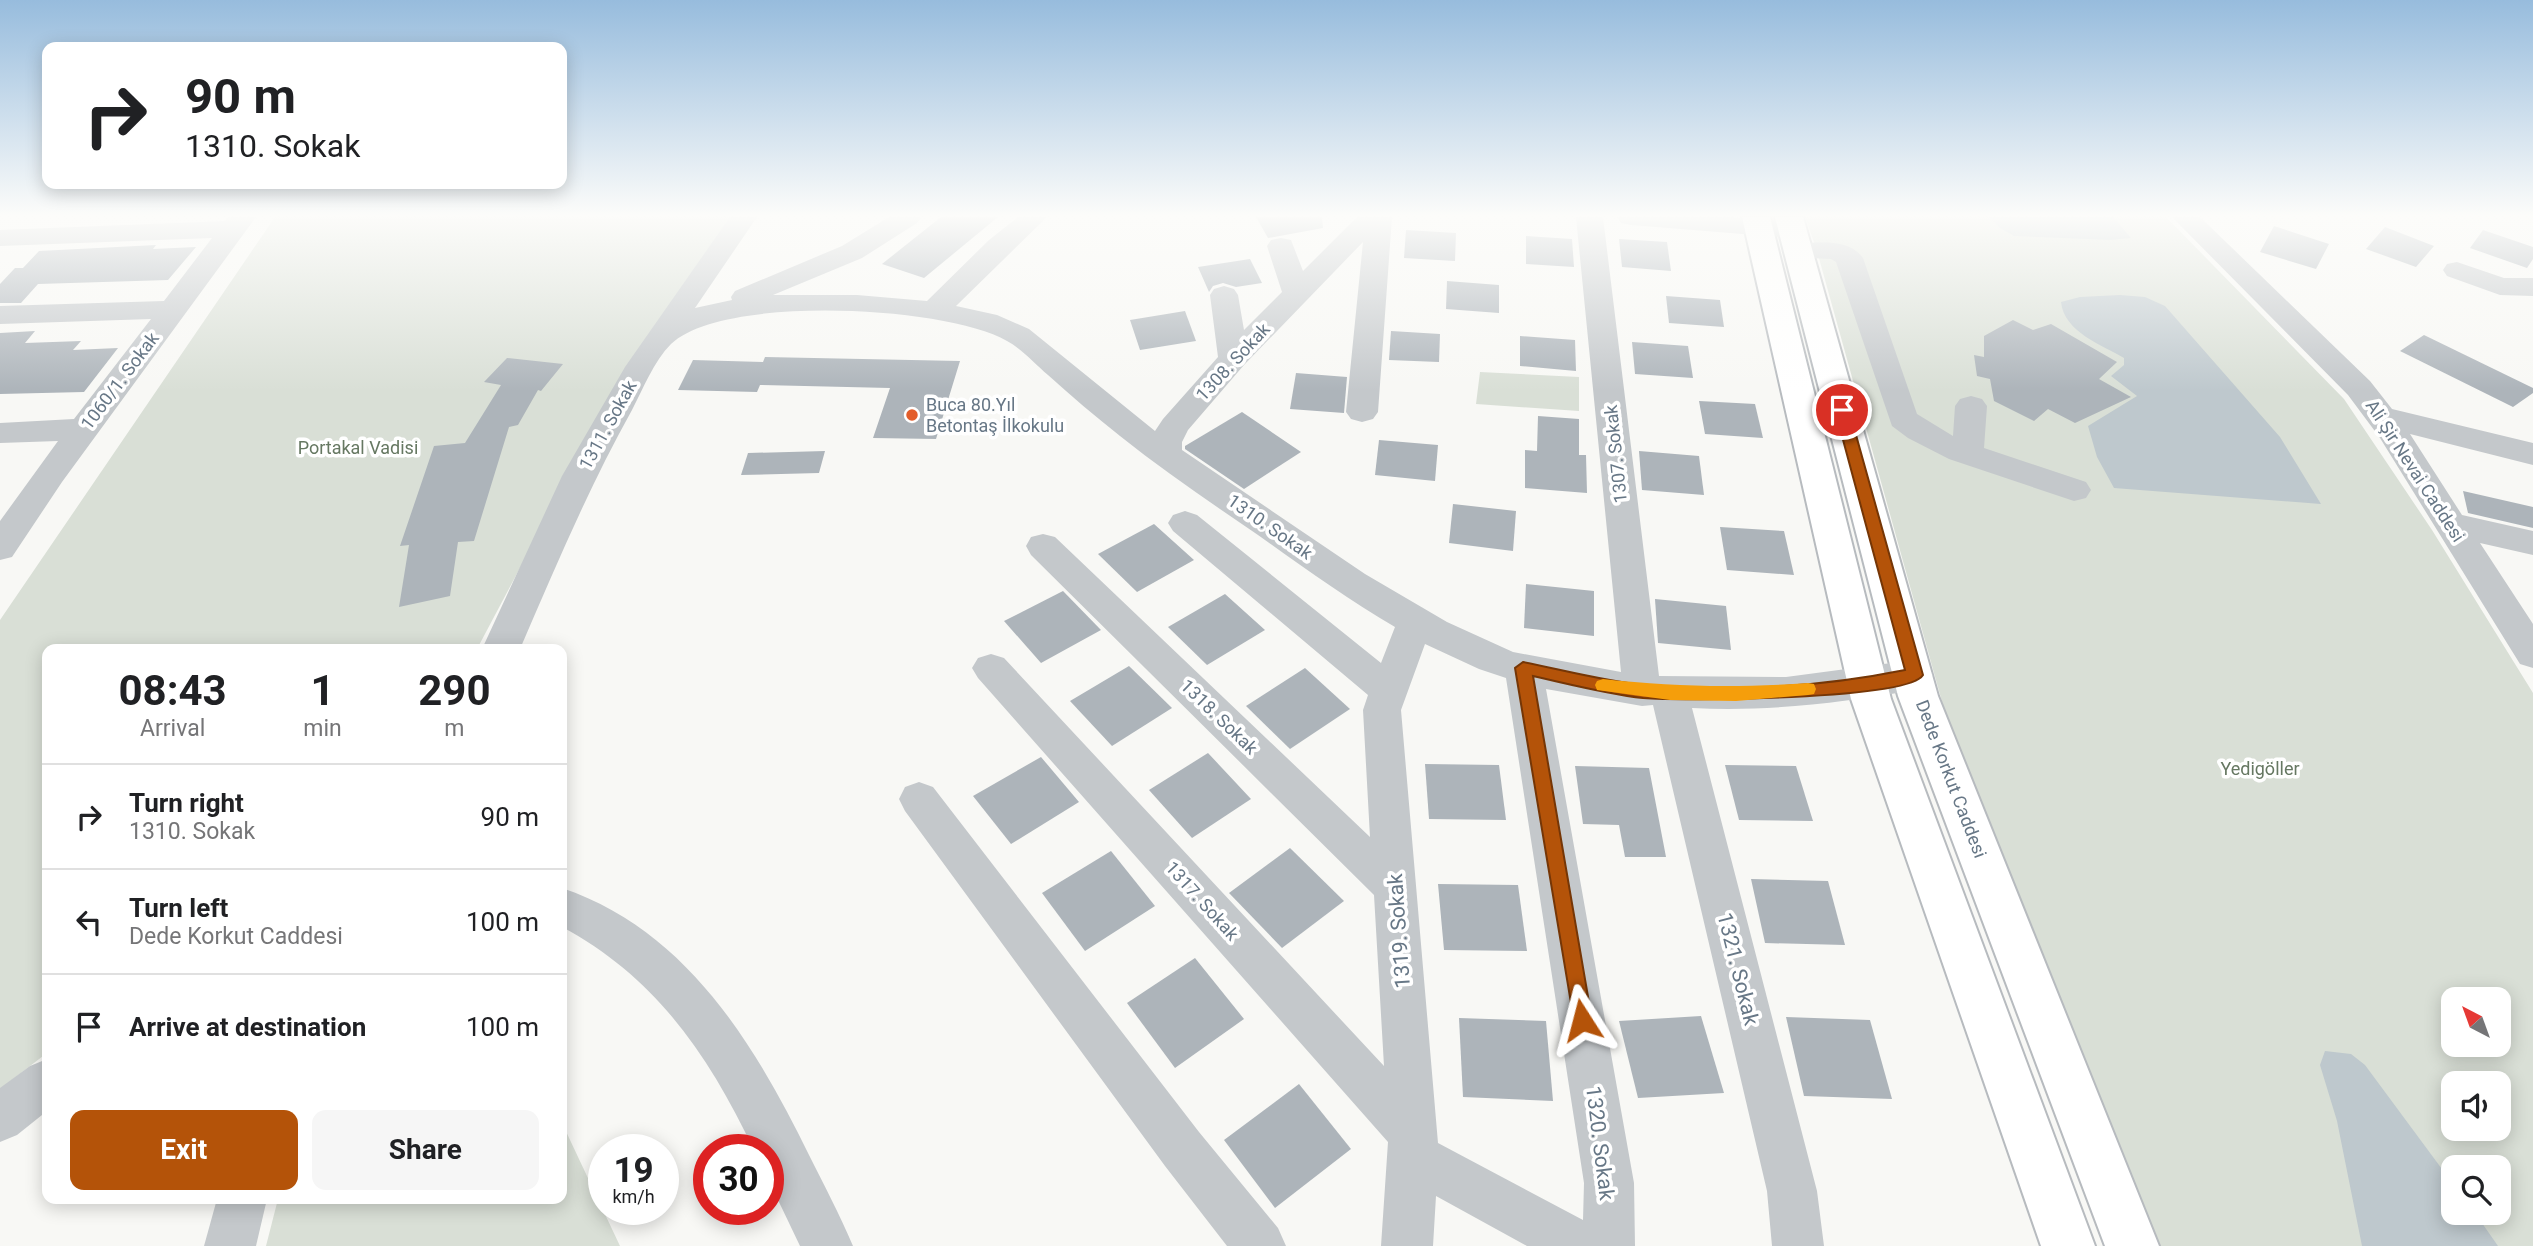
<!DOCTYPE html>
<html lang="en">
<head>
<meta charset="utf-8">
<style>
  :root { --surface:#fff; --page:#f6f6f6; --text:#202124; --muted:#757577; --line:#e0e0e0; --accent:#b45309 }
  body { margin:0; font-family:Roboto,sans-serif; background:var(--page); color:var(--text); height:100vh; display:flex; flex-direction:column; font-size:26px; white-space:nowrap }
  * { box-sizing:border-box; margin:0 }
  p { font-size:23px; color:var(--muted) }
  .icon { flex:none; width:38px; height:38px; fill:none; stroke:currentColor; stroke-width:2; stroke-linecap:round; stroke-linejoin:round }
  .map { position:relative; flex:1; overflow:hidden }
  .side { position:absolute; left:42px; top:644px; width:525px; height:560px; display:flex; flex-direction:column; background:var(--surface); border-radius:14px; box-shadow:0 4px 18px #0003 }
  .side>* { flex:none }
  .hud { position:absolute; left:42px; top:42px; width:525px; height:147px; border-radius:14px; box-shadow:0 4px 18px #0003; background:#fff; color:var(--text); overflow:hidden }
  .needle { width:46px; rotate:319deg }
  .tools { position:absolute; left:2441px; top:987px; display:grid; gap:14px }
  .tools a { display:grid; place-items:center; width:70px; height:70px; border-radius:14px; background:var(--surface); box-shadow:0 4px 18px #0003; font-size:35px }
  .speed { position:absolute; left:588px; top:1134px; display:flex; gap:14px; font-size:35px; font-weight:700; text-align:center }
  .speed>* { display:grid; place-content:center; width:91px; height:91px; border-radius:50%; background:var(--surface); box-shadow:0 4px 18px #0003; line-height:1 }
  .speed small { font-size:18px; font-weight:400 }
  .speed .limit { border:10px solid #d22; background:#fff; color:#111 }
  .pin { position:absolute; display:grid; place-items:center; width:60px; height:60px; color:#fff; margin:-30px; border:4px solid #fff; border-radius:50%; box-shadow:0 2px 7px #0007 }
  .me { position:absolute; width:77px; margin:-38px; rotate:351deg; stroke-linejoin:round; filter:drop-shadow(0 0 5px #0008) }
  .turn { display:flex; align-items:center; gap:24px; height:147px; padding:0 28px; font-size:32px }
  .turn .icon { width:91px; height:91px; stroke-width:2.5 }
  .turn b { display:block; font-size:49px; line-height:60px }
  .eta { display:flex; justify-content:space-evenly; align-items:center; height:119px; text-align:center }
  .eta b { font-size:42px; font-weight:700; line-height:49px }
  .primary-button { display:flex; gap:14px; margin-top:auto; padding:14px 28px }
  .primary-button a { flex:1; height:80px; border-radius:14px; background:var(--accent); color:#fff; font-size:28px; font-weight:700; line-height:80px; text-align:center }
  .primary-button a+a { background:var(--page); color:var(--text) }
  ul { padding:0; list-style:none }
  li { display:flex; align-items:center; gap:21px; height:105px; padding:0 28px; border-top:2px solid var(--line) }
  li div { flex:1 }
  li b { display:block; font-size:26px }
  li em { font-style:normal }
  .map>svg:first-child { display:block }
  .green { fill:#d9dfd6; fill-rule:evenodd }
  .water { fill:#bec8cd }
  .building { fill:#adb4ba }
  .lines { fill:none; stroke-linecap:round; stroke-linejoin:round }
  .major-casing { stroke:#b7bbbf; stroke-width:4 }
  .minor { fill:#c4c8cb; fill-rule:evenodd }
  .major { fill:#fff; fill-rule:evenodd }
  .route { fill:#b45309; stroke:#753606; stroke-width:2 }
  .slow { fill:#f59e0b }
  .poi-dot { fill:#e35d2a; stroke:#fff; stroke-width:2.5 }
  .labels { text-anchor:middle; stroke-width:7; stroke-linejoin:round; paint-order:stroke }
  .street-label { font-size:18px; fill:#677786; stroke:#fff }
  .poi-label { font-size:18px; fill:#677786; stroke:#fff; text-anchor:start }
  .park-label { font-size:18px; fill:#667862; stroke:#fff }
  .near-street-label { font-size:21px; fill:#677786; stroke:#fff }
</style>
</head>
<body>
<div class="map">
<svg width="2533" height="1246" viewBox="0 0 2533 1246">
  <rect width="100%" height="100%" fill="#f8f8f5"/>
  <g class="green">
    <polygon points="275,217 743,217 558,496 477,649 47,649 47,1053 0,1089 0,620"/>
    <path d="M1805,217H2166L2344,399L2432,530L2533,693V1246H2160L2084,1064L1944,709L1817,251ZM2454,999H2499V1045H2454ZM2454,1083H2499V1129H2454ZM2454,1167H2499V1213H2454Z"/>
    <polygon points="1480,372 1579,377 1579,411 1476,404"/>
    <polygon points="562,1123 620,1246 266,1246 278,1199 562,1199"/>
  </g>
  <g class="water">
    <polygon points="1989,217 2113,217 2131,238 2110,240 2014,236 2000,228"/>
    <path d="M2120,295L2145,297L2165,306L2280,437L2321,504L2114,488L2097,457L2088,426L2137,396L2111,376L2124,365V358C2102,345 2064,332 2061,302L2080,297Z"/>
    <polygon points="2325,1051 2351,1054 2365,1065 2453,1184 2454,1213 2475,1213 2498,1246 2362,1246 2337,1121 2320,1065"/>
  </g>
  <g class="building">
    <polygon points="941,217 998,217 924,278 882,264"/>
    <polygon points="1256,217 1322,217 1323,228 1268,238"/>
    <polygon points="2274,226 2329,244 2316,269 2260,252"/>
    <polygon points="2385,227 2434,246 2416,267 2366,249"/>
    <polygon points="1406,230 1456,233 1455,261 1404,258"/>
    <polygon points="2483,230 2533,247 2533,259 2527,268 2470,248"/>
    <polygon points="1526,236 1572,239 1574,267 1526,264"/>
    <polygon points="1619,239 1667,242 1671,271 1622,267"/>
    <polygon points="156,245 153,249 196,247 168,280 38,284 21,303 0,303 0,284 15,268 23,268 39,251"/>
    <polygon points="1250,259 1262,283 1236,287 1223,283 1213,286 1209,292 1198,267"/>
    <polygon points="1447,281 1499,285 1499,313 1446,309"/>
    <polygon points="1666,296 1720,300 1724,327 1669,323"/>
    <polygon points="1185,311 1196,341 1140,350 1130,320"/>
    <polygon points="2013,320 2033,330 2051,324 2117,362 2099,379 2131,397 2075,423 2048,409 2034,421 1994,401 1990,379 1977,376 1974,355 1984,357 1984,336"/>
    <polygon points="35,331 25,343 81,341 73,350 118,348 84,392 0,394 0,333"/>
    <polygon points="1391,331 1440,334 1439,362 1389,360"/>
    <polygon points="2424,335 2533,388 2533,393 2513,407 2400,351"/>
    <polygon points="1520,336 1575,340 1576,371 1520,366"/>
    <polygon points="1632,342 1688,346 1693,378 1635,374"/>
    <polygon points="765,357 960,361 936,439 873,438 890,388 760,385 757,392 678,390 693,360 763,362"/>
    <polygon points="507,358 563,364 541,391 538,390 518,425 509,427 474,541 458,542 450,596 399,607 409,545 400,546 434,446 465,443 501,385 484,382"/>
    <polygon points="1296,373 1347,377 1344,413 1290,409"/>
    <polygon points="1699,401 1755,404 1763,438 1705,434"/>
    <polygon points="1242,412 1301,452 1244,489 1185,449 1185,446"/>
    <polygon points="1538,416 1579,419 1579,455 1586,455 1587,493 1525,488 1525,450 1537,451"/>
    <polygon points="1379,440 1438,445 1435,481 1375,475"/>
    <polygon points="825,451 819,473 741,475 748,453"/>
    <polygon points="1639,451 1699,456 1704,495 1642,490"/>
    <polygon points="2463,491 2533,507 2533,528 2468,513"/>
    <polygon points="1453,504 1516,511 1513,551 1449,543"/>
    <polygon points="1154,524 1194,560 1137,592 1098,554"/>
    <polygon points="1720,527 1784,531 1794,575 1727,570"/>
    <polygon points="1526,584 1594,591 1594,636 1524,628"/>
    <polygon points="1063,591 1101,630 1041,663 1004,621"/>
    <polygon points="1225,594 1265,630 1207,665 1168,627"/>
    <polygon points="1655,599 1726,606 1731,650 1658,643"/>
    <polygon points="1129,666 1172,708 1112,746 1070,701"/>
    <polygon points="1305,668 1350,709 1290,749 1246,706"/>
    <polygon points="1208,753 1251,799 1192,838 1149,790"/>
    <polygon points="1041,757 1079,802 1011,844 973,796"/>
    <polygon points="1425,764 1499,765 1506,820 1429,819"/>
    <polygon points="1725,765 1796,766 1813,821 1739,820"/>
    <polygon points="1575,766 1649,768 1666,857 1625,857 1619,825 1583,824"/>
    <polygon points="1290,848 1344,901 1282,948 1229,893"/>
    <polygon points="1111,851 1155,906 1085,951 1042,893"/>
    <polygon points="1751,879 1828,881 1845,945 1765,943"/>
    <polygon points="1438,884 1518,885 1527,951 1444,950"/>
    <polygon points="1195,958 1244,1019 1175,1068 1127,1003"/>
    <polygon points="1701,1016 1724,1093 1638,1098 1619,1021"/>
    <polygon points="1786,1017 1870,1020 1892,1099 1804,1096"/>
    <polygon points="1459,1018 1546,1021 1553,1101 1463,1097"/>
    <polygon points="1299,1084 1351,1149 1275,1208 1224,1140"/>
  </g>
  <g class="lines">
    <defs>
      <g id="major">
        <polygon points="1742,217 1770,217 1891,699 2095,1246 2041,1246 1851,699"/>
        <polygon points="1775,217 1803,217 1938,696 2159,1246 2105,1246 1898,696"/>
      </g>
    </defs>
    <use href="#major" class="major-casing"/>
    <g class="minor">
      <polygon points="228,217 256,217 62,482 12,557 0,560 0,521 58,441 0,443 0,423 74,419 151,319 0,324 0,306 164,301 212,238 0,246 0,230 225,221"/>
      <path d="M730,217H757L695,308L732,300L731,297L735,291L842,246L889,217H921L917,223L862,258L773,295H857L927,301L989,240L1018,217H1047L956,306L997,315L1029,329L1155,431L1163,419L1218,357L1210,295L1214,289L1224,286L1234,289L1238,295L1244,330L1282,292L1267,246L1271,240L1281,238L1291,240L1303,271L1357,217H1392L1378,412L1373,419L1362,422L1351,419L1346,412L1363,242L1244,365L1188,430L1182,442V450L1365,574L1447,622L1513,652L1621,672L1576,217H1603L1659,676L1786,677L1914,660L1927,665L1933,675L1927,685L1914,690C1841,703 1767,712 1692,708L1817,1191L1824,1246H1772L1767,1191L1653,705L1642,706L1546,689L1634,1183L1635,1246H1527L1436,1196L1433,1246H1381L1388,1142L978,678L972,668L978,658L991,654L1004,658L1384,1066L1374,895L1031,555L1026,546L1031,537L1043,534L1055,537L1370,837L1363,710L1368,695L1173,531L1168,523L1173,515L1185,511L1197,515L1381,663L1395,627C1347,599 1303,567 1258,535C1211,503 1164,471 1120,436C1095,416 1071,396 1048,375C1035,364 1022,349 1007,341C947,306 723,294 671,344C654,361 643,389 632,410C589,487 555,568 520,649H482L562,476L625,367ZM1425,644L1479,669L1506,678L1584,1183L1583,1220L1438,1143L1401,710Z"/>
      <polygon points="1617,217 1730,217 1793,222 1803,224 1807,230 1803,236 1793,238 1631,225 1621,223"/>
      <polygon points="2172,217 2200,217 2370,381 2392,409 2533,443 2533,465 2410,434 2462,515 2533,531 2533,555 2480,543 2533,624 2533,668 2520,664 2380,438 2348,395"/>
      <path d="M1799,243C1821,243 1849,238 1863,258L1917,414L1953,436L1955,406L1960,399L1971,396L1982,399L1987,406L1984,448L2086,482L2091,490L2086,498L2074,501L1949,459L1908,438L1892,426L1836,262L1831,259L1789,257L1785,251L1789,245Z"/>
      <polygon points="2457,262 2504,278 2533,278 2533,296 2500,295 2447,276 2443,270 2447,264"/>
      <polygon points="919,782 933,787 1199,1132 1278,1228 1286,1246 1227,1246 1165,1166 905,811 899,799 905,787"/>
      <path d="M562,888C686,930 754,1043 809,1155C824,1185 840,1215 853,1246H800L768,1179V1150H754C709,1056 656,977 562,927Z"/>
      <polygon points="47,1059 47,1111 17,1135 0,1142 0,1088 30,1066"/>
      <polygon points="217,1199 267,1199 256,1246 204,1246"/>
    </g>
    <use href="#major" class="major"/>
  </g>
  <linearGradient id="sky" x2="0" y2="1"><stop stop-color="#97bcdd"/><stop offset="0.55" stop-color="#fcfcfa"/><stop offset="1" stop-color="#fcfcfa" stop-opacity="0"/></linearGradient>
  <rect width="2533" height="391" fill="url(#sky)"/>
  <path class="route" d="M1842,406L1849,410L1923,675C1908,700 1680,701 1643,698C1607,694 1569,684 1533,676L1592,1020L1589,1027L1582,1030L1575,1027L1515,668L1523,662C1563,670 1604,681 1644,685C1730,692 1821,687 1905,670L1835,410Z"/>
  <path class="slow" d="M1603,679C1674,687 1737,688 1808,683L1814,684L1816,689L1814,694L1808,695L1736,701L1670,700L1597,690L1595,685L1597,681Z"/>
  <circle class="poi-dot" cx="912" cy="415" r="7"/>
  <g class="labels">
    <g class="street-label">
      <text transform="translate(1233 362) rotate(-47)" y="6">1308. Sokak</text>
      <text transform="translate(120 381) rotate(-53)" y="6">1060/1. Sokak</text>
      <text transform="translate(608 425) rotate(-61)" y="6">1311. Sokak</text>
      <text transform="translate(1616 454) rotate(-96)" y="6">1307. Sokak</text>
      <text transform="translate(2415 471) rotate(57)" y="6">Ali Şir Nevai Caddesi</text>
      <text transform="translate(1270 527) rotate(35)" y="6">1310. Sokak</text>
      <text transform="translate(1219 717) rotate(44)" y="6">1318. Sokak</text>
      <text transform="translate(1951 779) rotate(69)" y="6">Dede Korkut Caddesi</text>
      <text transform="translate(1202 901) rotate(48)" y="6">1317. Sokak</text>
    </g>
    <g class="poi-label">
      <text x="926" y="411">Buca 80.Yıl<tspan x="926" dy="21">Betontaş İlkokulu</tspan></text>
    </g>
    <g class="park-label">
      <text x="358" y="454">Portakal Vadisi</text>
      <text x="2260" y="775">Yedigöller</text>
    </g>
    <g class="near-street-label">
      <text transform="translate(1399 931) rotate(-94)" y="7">1319. Sokak</text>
      <text transform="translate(1738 969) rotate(76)" y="7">1321. Sokak</text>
      <text transform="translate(1600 1143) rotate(83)" y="7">1320. Sokak</text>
    </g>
  </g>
</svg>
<div class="tools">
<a><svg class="needle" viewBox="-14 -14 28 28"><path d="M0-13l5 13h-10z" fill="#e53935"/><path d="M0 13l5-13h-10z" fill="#757577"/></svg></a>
<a><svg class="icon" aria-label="sound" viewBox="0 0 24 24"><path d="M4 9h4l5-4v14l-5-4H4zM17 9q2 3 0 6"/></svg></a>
<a><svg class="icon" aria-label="search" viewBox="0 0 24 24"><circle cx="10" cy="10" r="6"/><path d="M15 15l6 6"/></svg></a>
</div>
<div class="speed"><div>19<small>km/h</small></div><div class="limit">30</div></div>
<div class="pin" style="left:1842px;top:410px;background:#d93025"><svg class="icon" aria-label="arrive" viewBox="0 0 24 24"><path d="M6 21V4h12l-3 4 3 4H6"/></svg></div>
<svg class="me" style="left:1582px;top:1020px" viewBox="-20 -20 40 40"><path d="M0-17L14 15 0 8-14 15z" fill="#b45309" stroke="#fff" stroke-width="4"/></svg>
<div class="hud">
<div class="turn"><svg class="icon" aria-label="right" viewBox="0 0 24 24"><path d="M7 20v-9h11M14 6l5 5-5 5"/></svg><div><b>90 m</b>1310. Sokak</div></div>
</div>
<section class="side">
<div class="eta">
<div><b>08:43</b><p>Arrival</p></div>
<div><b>1</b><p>min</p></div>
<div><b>290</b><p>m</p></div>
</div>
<ul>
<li><svg class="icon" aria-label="right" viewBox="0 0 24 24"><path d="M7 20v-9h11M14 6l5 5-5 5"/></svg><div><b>Turn right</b><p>1310. Sokak</p></div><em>90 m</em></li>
<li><svg class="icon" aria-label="left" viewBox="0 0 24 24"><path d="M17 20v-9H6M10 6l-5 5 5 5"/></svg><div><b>Turn left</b><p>Dede Korkut Caddesi</p></div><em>100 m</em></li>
<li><svg class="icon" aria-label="arrive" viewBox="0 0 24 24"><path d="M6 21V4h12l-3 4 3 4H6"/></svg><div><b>Arrive at destination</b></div><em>100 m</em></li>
</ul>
<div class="primary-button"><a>Exit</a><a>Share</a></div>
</section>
</div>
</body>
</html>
